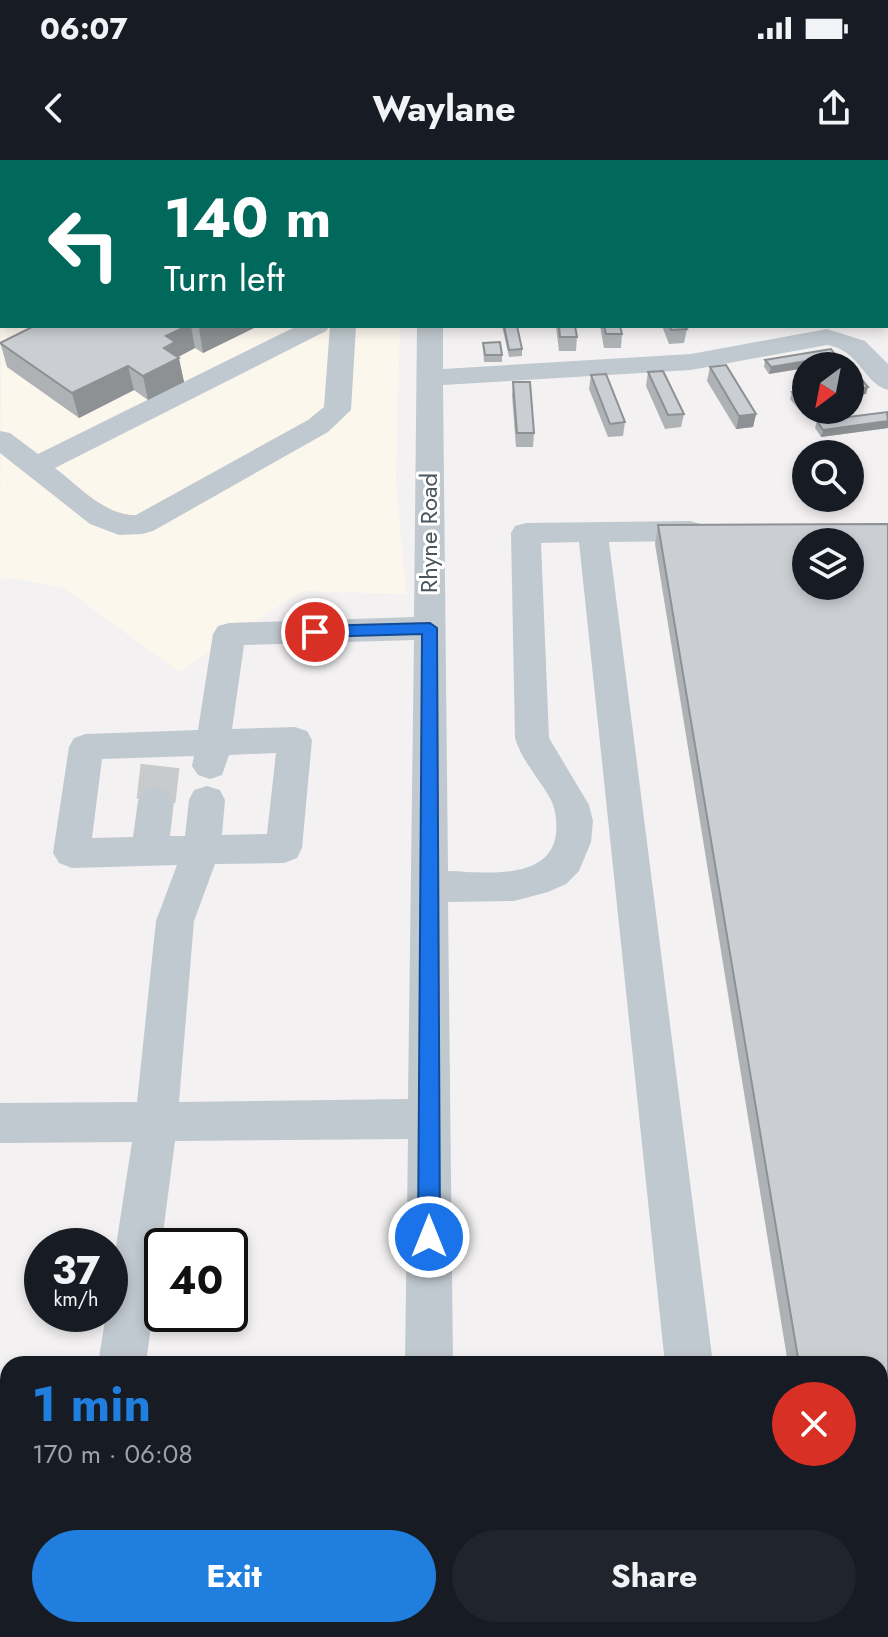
<!DOCTYPE html>
<html lang="en">
<head>
<meta charset="utf-8">
<style>
  :root { --surface:#171b24; --page:#20242c; --text:#f1f3f6; --muted:#9ea1a6; --accent:#207fde }
  body { margin:0; font-family:Jost,sans-serif; background:var(--page); color:var(--text); height:100vh; display:flex; flex-direction:column; font-size:30px; white-space:nowrap }
  * { box-sizing:border-box; margin:0 }
  p { font-size:26px; color:var(--muted) }
  .icon { flex:none; width:44px; height:44px; fill:none; stroke:currentColor; stroke-width:2; stroke-linecap:round; stroke-linejoin:round }
  .map { position:relative; flex:1; overflow:hidden }
  .details { position:absolute; left:0px; top:1196px; width:888px; height:282px; display:flex; flex-direction:column; background:var(--surface); border-radius:24px 24px 0 0; box-shadow:0 4px 12px #0003 }
  .details>* { flex:none }
  .hud { position:absolute; left:0px; top:0px; width:888px; height:168px; box-shadow:0 4px 12px #0003; background:#00695c; color:#fff; overflow:hidden }
  .needle { width:52px; rotate:212deg }
  .fabs { position:absolute; left:792px; top:192px; display:grid; gap:16px }
  .fabs a { display:grid; place-items:center; width:72px; height:72px; border-radius:50%; background:var(--surface); box-shadow:0 4px 12px #0003; font-size:40px }
  .speed { position:absolute; left:24px; top:1068px; display:flex; gap:16px; font-size:40px; font-weight:700; text-align:center }
  .speed>* { display:grid; place-content:center; width:104px; height:104px; border-radius:50%; background:var(--surface); box-shadow:0 4px 12px #0003; line-height:1 }
  .speed small { font-size:20px; font-weight:400 }
  .speed .limit { border:4px solid #111; border-radius:12px; background:#fff; color:#111 }
  .pin { position:absolute; display:grid; place-items:center; width:68px; height:68px; color:#fff; margin:-34px; border:4px solid #fff; border-radius:50%; box-shadow:0 2px 8px #0007 }
  .me { position:absolute; width:88px; margin:-44px; rotate:0deg; stroke-linejoin:round; filter:drop-shadow(0 0 6px #0008) }
  .turn { display:flex; align-items:center; gap:28px; height:168px; padding:0 32px; font-size:36px }
  .turn .icon { width:104px; height:104px; stroke-width:2.5 }
  .turn b { display:block; font-size:56px; line-height:68px }
  .round { display:grid; place-items:center; flex:none; width:84px; height:84px; border-radius:42px; background:var(--page) }
  .head { display:flex; align-items:center; justify-content:space-between; height:136px; padding:0 32px }
  h1 { font-size:48px; font-weight:700; line-height:60px; color:var(--accent) }
  .primary-button { display:flex; gap:16px; margin-top:auto; padding:16px 32px }
  .primary-button a { flex:1; height:92px; border-radius:48px; background:var(--accent); color:#fff; font-size:32px; font-weight:700; line-height:92px; text-align:center }
  .primary-button a+a { background:var(--page); color:var(--text) }
  .status { display:flex; justify-content:space-between; align-items:center; height:56px; padding:0 40px; background:var(--surface); direction:ltr }
  .status svg { height:22px; fill:currentColor }
  header { display:flex; justify-content:space-between; align-items:center; height:104px; padding:0 32px; background:var(--surface); font-size:36px; font-weight:700 }
  .map>svg:first-child { display:block }
  .commercial { fill:#fcf7ed }
  .lines { fill:none; stroke-linecap:round; stroke-linejoin:round }
  .minor-tunnel { stroke:#c9cacc; stroke-width:39; stroke-dasharray:39 19; stroke-linecap:butt }
  .minor { fill:#c0c9cf; fill-rule:evenodd }
  .wall { fill:#afb2b5; fill-rule:evenodd }
  .shaded-wall { fill:#8e9194 }
  .building { fill:#cbcfd3; stroke:#8e9194; stroke-width:2; fill-rule:evenodd }
  .route { fill:#1a73e8; stroke:#114b97; stroke-width:2 }
  .labels { text-anchor:middle; stroke-width:6; stroke-linejoin:round; paint-order:stroke }
  .street-label { font-size:24px; fill:#4a565e; stroke:#fff }
</style>
</head>
<body>
<div class="status"><b>06:07</b><svg viewBox="0 0 49 12"><path d="M0 12V9h3v3zM5 12V6h3v6zM10 12V3h3v9zM15 12V0h3v12zM26 1h20v11H26zM47 4h2v5h-2z"/></svg></div>
<header><svg class="icon" aria-label="back" viewBox="0 0 24 24"><path d="M15 5l-7 7 7 7"/></svg>Waylane<svg class="icon" aria-label="share" viewBox="0 0 24 24"><path d="M12 15V3M7 8l5-5 5 5M5 13v7h14v-7"/></svg></header>
<div class="map">
<svg width="888" height="1477" viewBox="0 0 888 1477">
  <rect width="100%" height="100%" fill="#f3f1f1"/>
  <g class="commercial">
    <polygon points="52,0 405,0 49,2"/>
    <polygon points="2,29 2,166 400,166 396,321 406,434 302,431 179,512 64,428 11,418 0,420"/>
  </g>
  <g class="lines">
    <polyline class="minor-tunnel" points="156,641 160,606"/>
    <g class="minor">
      <polygon points="132,0 157,0 131,2"/>
      <rect x="346" y="0" width="22" height="2"/>
      <rect x="420" y="0" width="22" height="2"/>
      <polygon points="760,0 794,0 759,2"/>
      <polygon points="0,82 2,82 0,97"/>
      <path d="M297,166H330L326,171L55,308C79,326 105,356 136,355L308,260L324,247L330,166H356L351,250L328,272L153,371L142,374L119,375L90,364L0,293V271L10,273L38,294Z"/>
      <path d="M417,166H443V209L691,194L827,169L865,181L888,204V230C864,224 860,190 827,185L691,210L443,225L448,711C482,712 550,722 556,674C557,662 556,649 550,638C538,617 522,601 515,578L511,373L515,366L526,363L690,361L701,364L705,371L701,378L690,381L609,382L713,1204H665L579,382L541,383L549,578L589,645L593,661L591,682L579,711L566,724L548,732L514,741L448,742L453,1204H405L408,979L175,981L146,1204H98L106,1154H110V1125L132,982L0,983V943L137,942L156,761L177,705L72,708L59,703L53,693L69,587L74,578L86,574L198,570L213,474L218,466L229,463L414,457ZM414,480L408,939L179,942L194,761L215,704L284,703L297,698L302,688L312,580L307,571L295,567L232,569L244,485ZM276,593L267,674L222,675L225,640L220,630L207,626L194,630L189,640L185,676H170L174,641L169,631L156,627L143,631L138,641L133,677L92,678L102,599L194,596L192,606L198,615L210,619L222,615L229,595Z"/>
      <polygon points="53,1470 107,1470 106,1477 52,1477"/>
      <rect x="402" y="1470" width="54" height="7"/>
      <polygon points="693,1470 747,1470 748,1477 694,1477"/>
    </g>
  </g>
  <g class="wall">
    <polygon points="526,0 557,0 557,2 527,2"/>
    <polygon points="888,10 888,28 886,26 886,16"/>
    <polygon points="34,166 258,166 203,193 195,188 178,197 184,222 148,240 134,230 79,258 7,207 0,182"/>
    <polygon points="502,166 517,166 522,189 522,196 509,197"/>
    <polygon points="556,166 575,166 577,177 576,191 559,191"/>
    <polygon points="600,166 620,166 622,174 621,188 604,188"/>
    <polygon points="662,166 685,166 687,169 684,183 669,184"/>
    <polygon points="483,183 502,195 502,202 484,202"/>
    <polygon points="765,200 834,203 815,206 806,206 769,214 764,207"/>
    <polygon points="710,207 756,254 753,267 736,269 707,221"/>
    <polygon points="648,212 684,254 681,267 665,269 646,226"/>
    <polygon points="591,215 625,262 623,276 608,277 589,229"/>
    <polygon points="513,222 534,273 533,287 516,287 512,236"/>
    <polygon points="806,229 797,247 790,239 792,232"/>
    <polygon points="888,253 888,268 821,277 815,268 817,261"/>
    <path d="M888,364V1477H832L831,1470H880V1204H788L655,384L658,365ZM806,382H850V426H806Z"/>
  </g>
  <g class="shaded-wall">
    <polygon points="187,166 191,166 195,188 178,197 179,198 184,222 148,240 143,216 164,188 166,176"/>
    <polygon points="205,166 258,166 203,193 199,169"/>
    <polygon points="836,196 834,203 815,206 806,206 806,208 769,214 771,207"/>
    <polygon points="128,206 134,230 79,258 72,233"/>
    <polygon points="868,227 866,234 850,237 850,230"/>
    <polygon points="806,238 806,245 797,247 799,240"/>
    <polygon points="756,254 753,267 736,269 739,256"/>
    <polygon points="888,261 888,268 821,277 823,270"/>
  </g>
  <g class="building">
    <polygon points="34,166 187,166 166,176 175,182 164,188 179,198 143,216 128,206 72,233 0,183"/>
    <polygon points="504,166 517,166 522,189 509,190"/>
    <polygon points="559,166 575,166 577,177 560,177"/>
    <polygon points="604,166 620,166 622,174 606,174"/>
    <polygon points="670,166 685,166 687,169 671,170"/>
    <polygon points="500,182 502,195 485,195 483,183"/>
    <polygon points="831,189 836,196 771,207 765,200"/>
    <polygon points="726,205 756,254 739,256 710,207"/>
    <polygon points="663,211 684,254 668,255 648,212"/>
    <polygon points="606,214 625,262 610,264 591,215"/>
    <polygon points="861,219 868,227 850,230 850,221"/>
    <polygon points="513,222 530,222 534,273 517,273"/>
    <polygon points="806,229 806,238 799,240 792,232"/>
    <polygon points="887,252 888,261 823,270 817,261"/>
    <path d="M888,364V1477H844L843,1470H880V1204H799L658,365ZM806,382H850V426H806Z"/>
  </g>
  <polygon class="route" points="430,463 437,468 440,1077 437,1085 429,1088 422,1085 418,1077 422,474 315,477 307,472 315,466"/>
  <g class="labels">
    <g class="street-label">
      <text transform="translate(429 373) rotate(-90)" y="8">Rhyne Road</text>
    </g>
  </g>
</svg>
<div class="fabs">
<a><svg class="needle" viewBox="-14 -14 28 28"><path d="M0-13l5 13h-10z" fill="#e53935"/><path d="M0 13l5-13h-10z" fill="#9ea1a6"/></svg></a>
<a><svg class="icon" aria-label="search" viewBox="0 0 24 24"><circle cx="10" cy="10" r="6"/><path d="M15 15l6 6"/></svg></a>
<a><svg class="icon" aria-label="layers" viewBox="0 0 24 24"><path d="M12 4l9 5-9 5-9-5zM3 14l9 5 9-5"/></svg></a>
</div>
<div class="speed"><div>37<small>km/h</small></div><div class="limit">40</div></div>
<div class="pin" style="left:315px;top:472px;background:#d93025"><svg class="icon" aria-label="arrive" viewBox="0 0 24 24"><path d="M6 21V4h12l-3 4 3 4H6"/></svg></div>
<svg class="me" style="left:429px;top:1077px" viewBox="-20 -20 40 40"><circle r="17" fill="#1a73e8" stroke="#fff" stroke-width="3"/><path d="M0-11L8 9 0 5-8 9z" fill="#fff"/></svg>
<div class="hud">
<div class="turn"><svg class="icon" aria-label="left" viewBox="0 0 24 24"><path d="M17 20v-9H6M10 6l-5 5 5 5"/></svg><div><b>140 m</b>Turn left</div></div>
</div>
<section class="details">
<div class="head"><div><h1>1 min</h1><p>170 m · 06:08</p></div><a class="round" style="background:#d93025;color:#fff"><svg class="icon" aria-label="close" viewBox="0 0 24 24"><path d="M6 6l12 12M18 6L6 18"/></svg></a></div>
<div class="primary-button"><a>Exit</a><a>Share</a></div>
</section>
</div>
</body>
</html>
